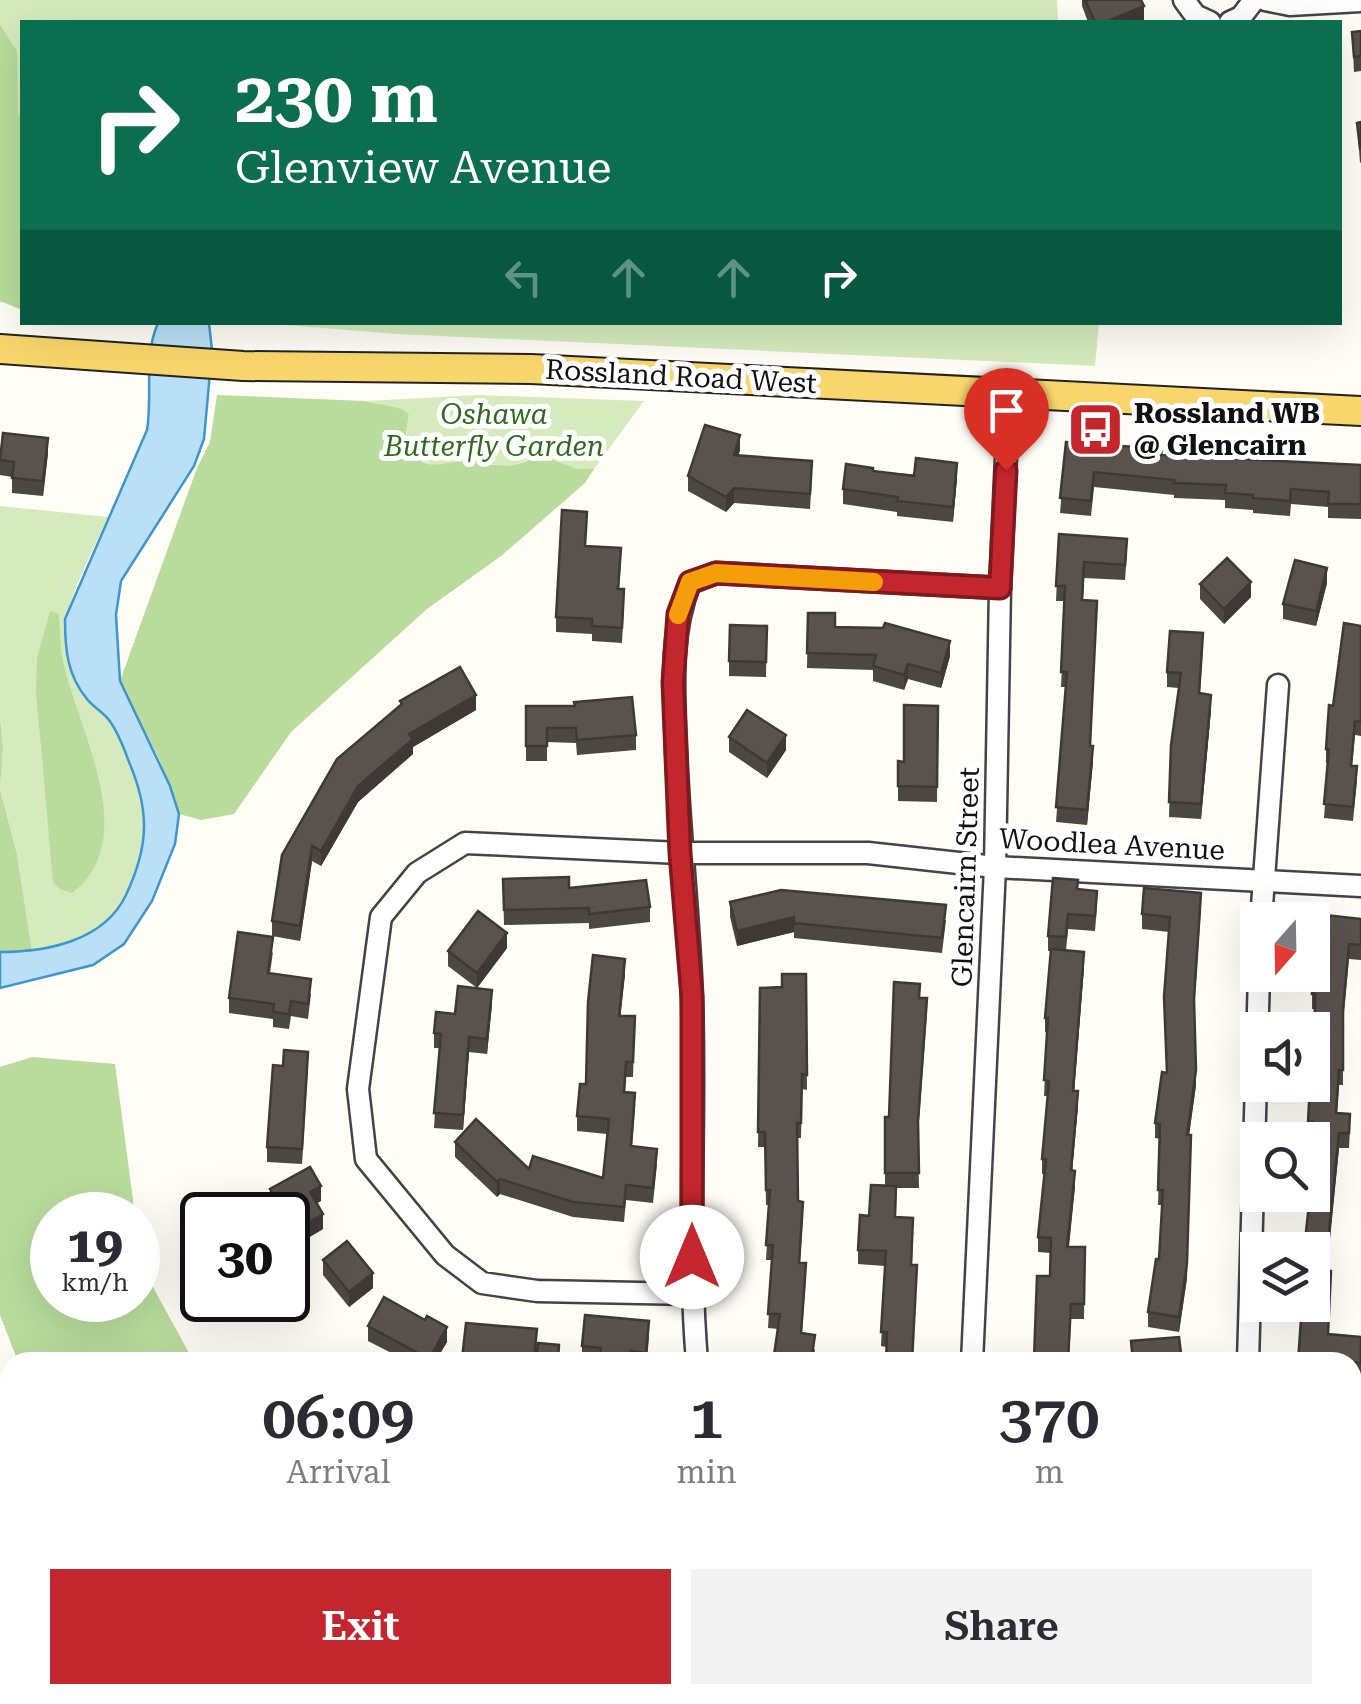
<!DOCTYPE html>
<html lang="en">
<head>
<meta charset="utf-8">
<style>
  :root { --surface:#fff; --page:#f2f2f3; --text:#2b2b33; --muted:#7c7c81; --accent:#c4262e }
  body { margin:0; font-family:"Roboto Serif",serif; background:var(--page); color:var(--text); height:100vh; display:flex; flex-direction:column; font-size:38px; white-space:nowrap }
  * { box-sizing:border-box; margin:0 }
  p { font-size:32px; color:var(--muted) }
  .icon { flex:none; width:55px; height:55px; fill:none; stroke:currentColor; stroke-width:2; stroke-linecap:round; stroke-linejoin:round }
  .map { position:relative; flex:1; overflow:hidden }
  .side { position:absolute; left:0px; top:1352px; width:1362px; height:352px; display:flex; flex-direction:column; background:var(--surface); border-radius:30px 30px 0 0; box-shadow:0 10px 40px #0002 }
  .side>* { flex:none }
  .hud { position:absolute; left:20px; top:20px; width:1322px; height:305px; border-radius:0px; box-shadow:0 10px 40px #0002; background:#0b6e4f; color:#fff; overflow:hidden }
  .needle { width:65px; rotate:200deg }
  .tools { position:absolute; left:1240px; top:902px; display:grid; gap:20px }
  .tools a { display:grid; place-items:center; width:90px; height:90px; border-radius:0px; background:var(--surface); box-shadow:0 10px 40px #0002; font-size:50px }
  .speed { position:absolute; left:30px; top:1192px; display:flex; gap:20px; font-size:50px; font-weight:700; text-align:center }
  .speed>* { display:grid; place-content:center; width:130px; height:130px; border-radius:50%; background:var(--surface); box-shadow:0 10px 40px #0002; line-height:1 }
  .speed small { font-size:25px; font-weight:400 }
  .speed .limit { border:5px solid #111; border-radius:15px; background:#fff; color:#111 }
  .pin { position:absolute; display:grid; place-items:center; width:85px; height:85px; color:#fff; margin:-102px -42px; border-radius:50% 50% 50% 0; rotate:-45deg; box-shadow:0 0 10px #0007 }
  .pin .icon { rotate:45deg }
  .me { position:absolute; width:110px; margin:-55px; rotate:0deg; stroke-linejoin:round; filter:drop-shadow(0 0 8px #0008) }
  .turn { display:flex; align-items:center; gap:35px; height:210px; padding:0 50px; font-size:45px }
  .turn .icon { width:130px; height:130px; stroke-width:2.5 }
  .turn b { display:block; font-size:70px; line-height:85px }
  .lanes { display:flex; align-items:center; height:95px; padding:0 50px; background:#0003; justify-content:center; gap:50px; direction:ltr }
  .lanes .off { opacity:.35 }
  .eta { display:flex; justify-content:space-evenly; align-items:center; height:170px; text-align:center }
  .eta b { font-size:60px; font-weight:600; line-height:70px }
  .primary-button { display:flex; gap:20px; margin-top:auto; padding:20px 50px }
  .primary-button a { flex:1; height:115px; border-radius:0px; background:var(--accent); color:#fff; font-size:40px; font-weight:600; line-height:115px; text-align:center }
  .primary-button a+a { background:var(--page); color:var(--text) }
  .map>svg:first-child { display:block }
  .green { fill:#d5ebbd }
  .forest { fill:#b9dc9c }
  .water { fill:#b9e0f7; stroke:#3f96cf; stroke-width:2.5 }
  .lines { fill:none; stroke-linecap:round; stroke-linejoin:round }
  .minor-casing { stroke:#444; stroke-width:25 }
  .major-casing { stroke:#222; stroke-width:32 }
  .minor { stroke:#fff; stroke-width:20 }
  .major { stroke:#f9d66b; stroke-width:28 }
  .wall { fill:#4d4742 }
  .shaded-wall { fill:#3f3936 }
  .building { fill:#5a524d; stroke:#3f3936; stroke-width:2.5 }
  .route-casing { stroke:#7f191e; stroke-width:25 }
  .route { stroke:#c4262e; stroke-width:18 }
  .slow { stroke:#f59e0b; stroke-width:18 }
  .labels { text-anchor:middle; stroke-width:10; stroke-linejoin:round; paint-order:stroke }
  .street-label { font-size:28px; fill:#111; stroke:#fff }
  .poi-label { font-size:28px; font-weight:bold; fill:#111; stroke:#fff; text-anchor:start }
  .park-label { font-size:28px; font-style:italic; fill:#2f6b1f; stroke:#fff }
</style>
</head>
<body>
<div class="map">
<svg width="1361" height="1704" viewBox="0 0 1361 1704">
  <rect width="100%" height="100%" fill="#fffdf5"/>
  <g class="green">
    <polygon points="0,0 1057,0 1058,22 22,22 22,304 0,302"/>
    <polygon points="260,323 1099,323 1095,366 398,334"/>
    <path d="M479,395L644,401L594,469C571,474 553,454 534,457C527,458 521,464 513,465C496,467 482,461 466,461C458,461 451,465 443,466C427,467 413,456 404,444L409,414C397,406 380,405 366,401Z"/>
    <path d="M0,506L108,517C99,538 64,605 67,624C70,647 79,676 88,698C92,707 103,711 109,719C117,729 122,743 126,754C146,802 153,838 130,887C110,928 76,944 32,951L17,854L0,788L3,749L0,716Z"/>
  </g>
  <g class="forest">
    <polygon points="0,25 17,51 18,112 22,123 22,310 0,301"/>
    <path d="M217,395L365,401C379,405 399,405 409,414L404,444C431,478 438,459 469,462C485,463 502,468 518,464C527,462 531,457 540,455L577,469H594L585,483L501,556L427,609L291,732L234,814L201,820L179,814L160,761L120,681L197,468L210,442Z"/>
    <path d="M50,611L59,614C60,629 60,646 63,661C77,728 143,839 72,893L60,889L53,882L36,691L37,658Z"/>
    <polygon points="0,716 3,749 0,789 17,854 32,951 0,952"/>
    <polygon points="32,1057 115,1064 135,1215 52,1215 52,1300 138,1300 138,1230 143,1269 194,1362 18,1362 0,1315 0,1067"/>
    <polygon points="0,1448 10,1484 10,1695 65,1695 73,1704 0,1704"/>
  </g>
  <path class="water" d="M158,323H209L212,350L204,439L194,466L121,581L116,615L120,681L170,786L179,814L175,844L152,901L124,944L93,965L0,988V952C47,952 104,941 126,895C149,846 150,811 129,762C124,748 118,732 109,720C103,712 93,707 87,699C67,675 65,649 65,619L147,430C153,394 143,357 158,323Z"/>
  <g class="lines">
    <defs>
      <g id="minor">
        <polyline points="1184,0 1195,15 1210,22"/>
        <polyline points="1265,0 1290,5 1361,1"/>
        <polyline points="1230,22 1241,17 1254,0"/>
        <polyline points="1261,920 1278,685"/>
        <polyline points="691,1294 537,1291 482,1283 445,1255 366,1159 358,1089 381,917 417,873 465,843 680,853 868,853 995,867 1361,886"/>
        <path d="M697,1362C687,1241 696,1120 692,998C689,914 679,831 676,747C674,692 669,635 690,583L716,573L1000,588"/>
        <polyline points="972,1362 995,867 1000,588 1009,392"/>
        <polyline points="1248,1362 1259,975"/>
        <polyline points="1352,1444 1361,1444"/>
        <polyline points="762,1695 764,1704"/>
        <polyline points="960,1704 961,1695"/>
        <polyline points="1230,1704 1230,1695"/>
      </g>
      <polyline id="major" points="0,349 243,366 531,369 1361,411"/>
    </defs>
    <use href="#minor" class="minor-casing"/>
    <use href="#major" class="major-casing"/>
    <use href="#minor" class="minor"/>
    <use href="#major" class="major"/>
  </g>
  <g class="wall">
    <polygon points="1082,0 1141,0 1144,20 1147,22 1088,22 1082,6"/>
    <polygon points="1361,31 1361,71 1354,72 1352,32"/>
    <polygon points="1361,122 1361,162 1360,163 1357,123"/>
    <polygon points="1066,442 1162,455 1361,465 1361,519 1328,518 1328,507 1291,504 1290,516 1253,513 1253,510 1225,508 1225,500 1174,498 1174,495 1094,487 1091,516 1060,513"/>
    <polygon points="740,450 738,456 812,476 810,509 734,503 726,512 688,491 688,476"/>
    <polygon points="48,453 43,496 12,493 12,477 0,475 0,456"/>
    <polygon points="873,471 957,478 953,522 897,516 897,512 843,504 843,489"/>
    <polygon points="1059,534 1127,554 1125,580 1084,578 1083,601 1091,746 1093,761 1087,825 1056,822 1066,687 1061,687 1065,601 1056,601"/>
    <polygon points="586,546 621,563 619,589 624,604 622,643 592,641 592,634 556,632 556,617"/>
    <polygon points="1327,583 1316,626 1283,619 1283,604"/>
    <polygon points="1200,584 1251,597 1224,624 1200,599"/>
    <polygon points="808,613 835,627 950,656 941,688 908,679 904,690 873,681 873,670 807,668"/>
    <polygon points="767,626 766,677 729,676 729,661"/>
    <polygon points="1361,626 1361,736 1355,735 1352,766 1357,780 1353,821 1324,818 1328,763 1326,763 1326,749 1333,706"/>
    <polygon points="1203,648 1200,694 1211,710 1201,819 1169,817 1171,745 1179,688 1167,687 1167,672"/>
    <polygon points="400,701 476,710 413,747 413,754 358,802 321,866 312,861 300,941 272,936 272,921 282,855 400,706"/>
    <polygon points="526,706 636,735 636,750 577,755 576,743 547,742 547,761 526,761"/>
    <polygon points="938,706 937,802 898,801 898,761 904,762"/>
    <polygon points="729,737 786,750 767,778 729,752"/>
    <polygon points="503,879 569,888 650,907 650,922 589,929 589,923 504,925"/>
    <polygon points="1078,889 1097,906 1095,931 1068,929 1066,951 1084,967 1074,1091 1078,1106 1072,1170 1075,1186 1069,1247 1085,1247 1084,1319 1071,1319 1069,1362 1034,1362 1037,1276 1050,1276 1051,1253 1038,1252 1038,1237 1045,1174 1042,1174 1042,1159 1048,1096 1044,1096 1047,1033 1045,1032 1045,1018 1051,951 1048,951 1048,936"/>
    <polygon points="730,902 946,920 942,953 794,938 794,932 737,946 730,917"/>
    <polygon points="1201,908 1194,1010 1196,1085 1189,1135 1187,1278 1179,1332 1148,1327 1148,1312 1159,1259 1162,1205 1158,1205 1160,1139 1155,1138 1155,1123 1167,1073 1169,932 1142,929 1142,914"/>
    <polygon points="1361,919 1361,960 1349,959 1343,1024 1343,1085 1339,1085 1337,1114 1350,1129 1349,1148 1339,1148 1327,1270 1329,1334 1361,1337 1361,1378 1352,1377 1352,1362 1298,1362 1302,1323 1309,1204 1305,1203 1305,1195 1312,1195 1311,1137 1308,1137 1308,1122 1314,1080 1315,1009 1312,1009 1312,994"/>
    <polygon points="507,948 477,988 448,966 448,951"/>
    <polygon points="273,952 270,973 311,994 308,1019 291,1016 289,1029 273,1027 273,1019 229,1013 229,998"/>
    <polygon points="625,974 620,1016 635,1016 633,1077 626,1077 625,1092 635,1108 632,1146 657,1164 653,1203 626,1200 624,1222 573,1217 500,1194 497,1197 455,1157 455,1142 529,1169 603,1178 607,1134 577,1131 577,1116 586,1084"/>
    <polygon points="806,974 807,1090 802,1089 801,1138 797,1138 798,1201 803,1217 800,1263 806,1278 802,1333 815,1350 813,1362 773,1362 778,1329 768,1328 772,1260 766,1260 769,1205 766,1205 765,1147 758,1147 760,988 782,987"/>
    <polygon points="920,998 927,1013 918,1134 919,1188 896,1188 895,1217 913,1232 912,1265 886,1347 881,1346 885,1266 858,1264 858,1250 885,1186 885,1117 889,1117"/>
    <polygon points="492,1004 487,1054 469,1052 463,1130 434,1128 439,1048 434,1048 434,1033"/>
    <polygon points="308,1067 302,1164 267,1162 267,1147"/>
    <polygon points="270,1189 321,1201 317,1203 323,1229 301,1242 293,1229 288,1232 288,1215 276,1215 270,1204"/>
    <polygon points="323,1260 373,1288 349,1307 323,1275"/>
    <polygon points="425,1320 447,1342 435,1362 409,1362 368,1341 368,1326"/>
    <polygon points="466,1323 537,1344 535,1362 462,1362"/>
    <polygon points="649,1336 647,1362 582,1361 582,1346"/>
  </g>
  <g class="shaded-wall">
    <polygon points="1144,6 1144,21 1141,22 1106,22"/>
    <polygon points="740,435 740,450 734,470 734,455"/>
    <polygon points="48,438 48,453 43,496 43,481"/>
    <polygon points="957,463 957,478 953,522 953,507"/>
    <polygon points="734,488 734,503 726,512 726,497"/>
    <polygon points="1327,568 1327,583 1316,626 1316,611"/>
    <polygon points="1251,582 1251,597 1224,624 1224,609"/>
    <polygon points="950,641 950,656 941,688 941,673"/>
    <polygon points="908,664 908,679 904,690 904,675"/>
    <polygon points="476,695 476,710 413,747 413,754 358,802 321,866 321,851 358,786 409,734"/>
    <polygon points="1211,695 1211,710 1201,819 1201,804"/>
    <polygon points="786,735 786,750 767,778 767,763"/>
    <polygon points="1093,746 1093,761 1087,825 1087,810"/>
    <polygon points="312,846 312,861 300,941 300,926"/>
    <polygon points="794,917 794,932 737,946 737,931"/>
    <polygon points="507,933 507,948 477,988 477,973"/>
    <polygon points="1084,952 1084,967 1073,1106 1073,1091"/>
    <polygon points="625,959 625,974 619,1031 619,1016"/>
    <polygon points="492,990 492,1004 487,1054 487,1039"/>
    <polygon points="469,1037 469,1052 463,1130 463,1115"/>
    <polygon points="1196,1070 1196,1085 1187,1150 1187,1135"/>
    <polygon points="1078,1091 1078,1106 1071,1185 1071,1170"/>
    <polygon points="1339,1133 1339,1148 1325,1285 1325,1270"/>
    <polygon points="1191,1135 1187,1278 1179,1332 1179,1317"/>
    <polygon points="1075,1171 1075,1186 1067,1262 1067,1247"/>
    <polygon points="500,1179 500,1194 497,1197 497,1182"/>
    <polygon points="321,1186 321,1201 310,1207 310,1192"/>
    <polygon points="293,1214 293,1229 288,1232 288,1217"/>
    <polygon points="323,1214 323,1229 301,1242 301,1227"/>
    <polygon points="373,1273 373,1288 349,1307 349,1292"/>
    <polygon points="447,1327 447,1342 435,1362 429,1362 429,1359"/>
  </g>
  <g class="building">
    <polygon points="1085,0 1141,0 1144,6 1106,22 1095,22"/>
    <polygon points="1361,31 1361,56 1354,57 1352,32"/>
    <polygon points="1361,122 1361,147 1360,148 1357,123"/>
    <polygon points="705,425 740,435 734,455 812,461 810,494 734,488 726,497 688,476"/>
    <polygon points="3,433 48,438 43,481 12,478 14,462 0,460"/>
    <polygon points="1066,442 1162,449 1161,455 1361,465 1361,504 1328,504 1329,492 1291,489 1290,501 1253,498 1253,495 1225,493 1226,485 1174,483 1175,480 1094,472 1091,501 1060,498"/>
    <polygon points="916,458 957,463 953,507 897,501 898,497 843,489 846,464 873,468 873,471 914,476"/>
    <polygon points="562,510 587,512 585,546 621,548 618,589 624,589 622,628 592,626 592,619 556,617"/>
    <polygon points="1059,534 1127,539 1125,565 1084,562 1082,600 1097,601 1090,746 1093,746 1087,810 1056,807 1067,672 1061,672 1065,586 1056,586"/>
    <polygon points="1227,558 1251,582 1224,609 1200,584"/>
    <polygon points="1295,560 1327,568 1316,611 1283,604"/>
    <polygon points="808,613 835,613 835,627 883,628 885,623 950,641 941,673 908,664 904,675 873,666 876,655 807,653"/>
    <polygon points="1344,623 1361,626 1361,722 1355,721 1351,766 1357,766 1353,807 1324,804 1329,749 1326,749 1329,705 1333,706"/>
    <polygon points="730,625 767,626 766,662 729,661"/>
    <polygon points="1170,631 1203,633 1199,693 1211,695 1201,804 1169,802 1171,745 1181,673 1167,672"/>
    <polygon points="460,667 476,695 409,734 413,739 358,786 321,851 312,846 300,926 272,921 282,855 337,759 402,704 400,701"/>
    <polygon points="632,697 636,735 577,740 576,728 547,728 547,746 526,746 526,706 575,706 574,702"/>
    <polygon points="904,705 938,706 937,787 898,786 898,761 904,762"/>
    <polygon points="747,710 786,735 767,763 729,737"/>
    <polygon points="569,877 569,888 646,880 650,907 589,914 589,908 504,910 503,879"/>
    <polygon points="1053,878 1078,880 1077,889 1097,891 1095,916 1068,914 1066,937 1048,936"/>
    <polygon points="1144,888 1201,893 1194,999 1196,1070 1187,1135 1191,1135 1187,1263 1179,1317 1148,1312 1156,1259 1159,1259 1163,1190 1158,1190 1160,1124 1155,1123 1162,1072 1167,1073 1164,997 1170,917 1142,914"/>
    <polygon points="781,890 946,905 942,938 794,923 794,917 737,931 730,902"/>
    <polygon points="478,911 507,933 477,973 448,951"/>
    <polygon points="1316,914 1361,919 1361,945 1349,944 1343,1009 1343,1070 1339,1070 1336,1113 1350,1114 1349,1133 1339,1133 1325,1270 1331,1271 1328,1334 1361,1337 1361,1363 1344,1361 1343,1362 1298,1362 1302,1305 1312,1305 1312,1250 1304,1250 1310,1195 1312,1195 1312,1140 1310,1140 1313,1122 1308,1122 1310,1085 1312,1085 1312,1080 1314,1080 1315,994 1312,994"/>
    <polygon points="238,932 273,937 268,973 311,979 308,1004 291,1001 289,1014 273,1012 274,1004 229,998"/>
    <polygon points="1051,949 1084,952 1073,1091 1078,1091 1071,1170 1075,1171 1067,1247 1085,1247 1084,1304 1071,1304 1068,1360 1034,1359 1037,1276 1050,1276 1051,1238 1038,1237 1046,1159 1042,1159 1049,1081 1044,1080 1048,1018 1045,1018"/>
    <polygon points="593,955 625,959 619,1016 635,1016 633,1062 626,1062 624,1092 635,1093 631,1146 657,1149 653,1188 626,1185 624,1207 573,1202 500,1179 497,1182 455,1142 476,1119 529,1169 533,1156 603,1178 609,1119 577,1116 580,1084 586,1084 588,1002"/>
    <polygon points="782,974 806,974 807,1075 802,1074 801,1123 797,1123 798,1201 803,1202 799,1263 806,1263 801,1333 815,1335 811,1362 773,1362 780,1314 768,1314 773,1245 766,1245 770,1190 766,1190 765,1132 758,1132 760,988 782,987"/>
    <polygon points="894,982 920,984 919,998 927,998 918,1121 919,1173 885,1173 885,1117 889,1117"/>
    <polygon points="458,986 492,990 487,1039 469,1037 463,1115 434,1113 441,1034 434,1033 436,1012 455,1014"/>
    <polygon points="284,1050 308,1052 302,1149 267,1147 273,1065 283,1066"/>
    <polygon points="310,1167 321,1186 310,1192 323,1214 301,1227 293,1214 288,1217 288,1215 284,1215 270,1189"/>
    <polygon points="871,1185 896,1186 895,1217 913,1218 911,1265 917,1265 912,1362 886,1362 887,1332 881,1332 886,1251 858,1250 860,1215 869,1216"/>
    <polygon points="347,1241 373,1273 349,1292 323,1260"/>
    <polygon points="384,1297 425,1320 427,1316 447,1327 429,1359 368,1326"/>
    <polygon points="585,1315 649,1321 646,1353 630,1351 629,1362 600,1362 601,1348 582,1346"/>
    <polygon points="466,1323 537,1329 534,1358 489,1354 488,1361 462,1359"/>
    <polygon points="1179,1337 1182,1362 1133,1362 1131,1341"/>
    <polygon points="538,1343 559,1345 558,1362 536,1362"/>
    <rect x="662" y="1695" width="40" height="9"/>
    <polygon points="836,1695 876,1695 875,1704 835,1704"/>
    <polygon points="1017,1695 1065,1695 1064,1704 1015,1704"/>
    <polygon points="1123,1695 1149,1695 1149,1704 1122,1704"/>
    <rect x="1292" y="1695" width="27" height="9"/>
  </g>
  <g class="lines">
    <defs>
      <polyline id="route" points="692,1257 692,997 680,853 673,682 678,614 690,582 716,573 1000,588 1006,470"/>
    </defs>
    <use href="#route" class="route-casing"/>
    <use href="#route" class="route"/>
    <polyline class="slow" points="678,615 690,582 716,573 874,582"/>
  </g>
  <defs>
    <symbol id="bus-square" viewBox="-11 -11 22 22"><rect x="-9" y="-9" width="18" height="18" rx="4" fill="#c4262e" stroke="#fff"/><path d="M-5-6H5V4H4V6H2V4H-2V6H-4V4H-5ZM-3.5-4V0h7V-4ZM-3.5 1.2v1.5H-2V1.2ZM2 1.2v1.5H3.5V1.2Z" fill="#fff"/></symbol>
  </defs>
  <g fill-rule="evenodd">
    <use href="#bus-square" x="1064" y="398" width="63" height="63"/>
  </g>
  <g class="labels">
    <g class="street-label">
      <text transform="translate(681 376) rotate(3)" y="10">Rossland Road West</text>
      <text transform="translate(1112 844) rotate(3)" y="10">Woodlea Avenue</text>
      <text transform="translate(965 877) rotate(-88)" y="10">Glencairn Street</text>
    </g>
    <g class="poi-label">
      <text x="1134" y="423">Rossland WB<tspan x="1134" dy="32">@ Glencairn</tspan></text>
    </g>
    <g class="park-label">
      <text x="494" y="424">Oshawa<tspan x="494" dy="32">Butterfly Garden</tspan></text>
    </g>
  </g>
</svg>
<div class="tools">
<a><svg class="needle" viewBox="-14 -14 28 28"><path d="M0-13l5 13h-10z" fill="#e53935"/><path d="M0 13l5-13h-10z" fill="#7c7c81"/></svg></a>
<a><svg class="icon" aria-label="sound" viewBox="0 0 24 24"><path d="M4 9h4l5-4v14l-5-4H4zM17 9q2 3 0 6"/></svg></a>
<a><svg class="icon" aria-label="search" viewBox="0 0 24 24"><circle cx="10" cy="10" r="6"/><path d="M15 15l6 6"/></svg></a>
<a><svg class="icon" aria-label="layers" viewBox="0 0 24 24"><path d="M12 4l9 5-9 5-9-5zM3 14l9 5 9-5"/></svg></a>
</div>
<div class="speed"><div>19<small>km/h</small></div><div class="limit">30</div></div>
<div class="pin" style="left:1006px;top:470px;background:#d93025"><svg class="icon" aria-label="arrive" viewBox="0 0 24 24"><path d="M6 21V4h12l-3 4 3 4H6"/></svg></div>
<svg class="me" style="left:692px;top:1257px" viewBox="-20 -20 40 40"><circle r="19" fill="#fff"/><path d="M0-13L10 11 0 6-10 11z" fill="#c4262e"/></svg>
<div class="hud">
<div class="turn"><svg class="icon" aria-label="right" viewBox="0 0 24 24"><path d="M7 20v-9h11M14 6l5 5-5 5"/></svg><div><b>230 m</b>Glenview Avenue</div></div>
<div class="lanes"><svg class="icon off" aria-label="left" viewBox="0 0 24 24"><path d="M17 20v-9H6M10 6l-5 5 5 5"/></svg><svg class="icon off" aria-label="ahead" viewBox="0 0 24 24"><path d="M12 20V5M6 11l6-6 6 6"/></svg><svg class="icon off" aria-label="ahead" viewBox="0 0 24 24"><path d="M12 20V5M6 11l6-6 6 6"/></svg><svg class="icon" aria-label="right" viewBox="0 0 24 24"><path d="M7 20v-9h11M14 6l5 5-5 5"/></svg></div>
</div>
<section class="side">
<div class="eta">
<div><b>06:09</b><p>Arrival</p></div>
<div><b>1</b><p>min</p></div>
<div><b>370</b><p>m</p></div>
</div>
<div class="primary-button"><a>Exit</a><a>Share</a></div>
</section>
</div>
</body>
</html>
